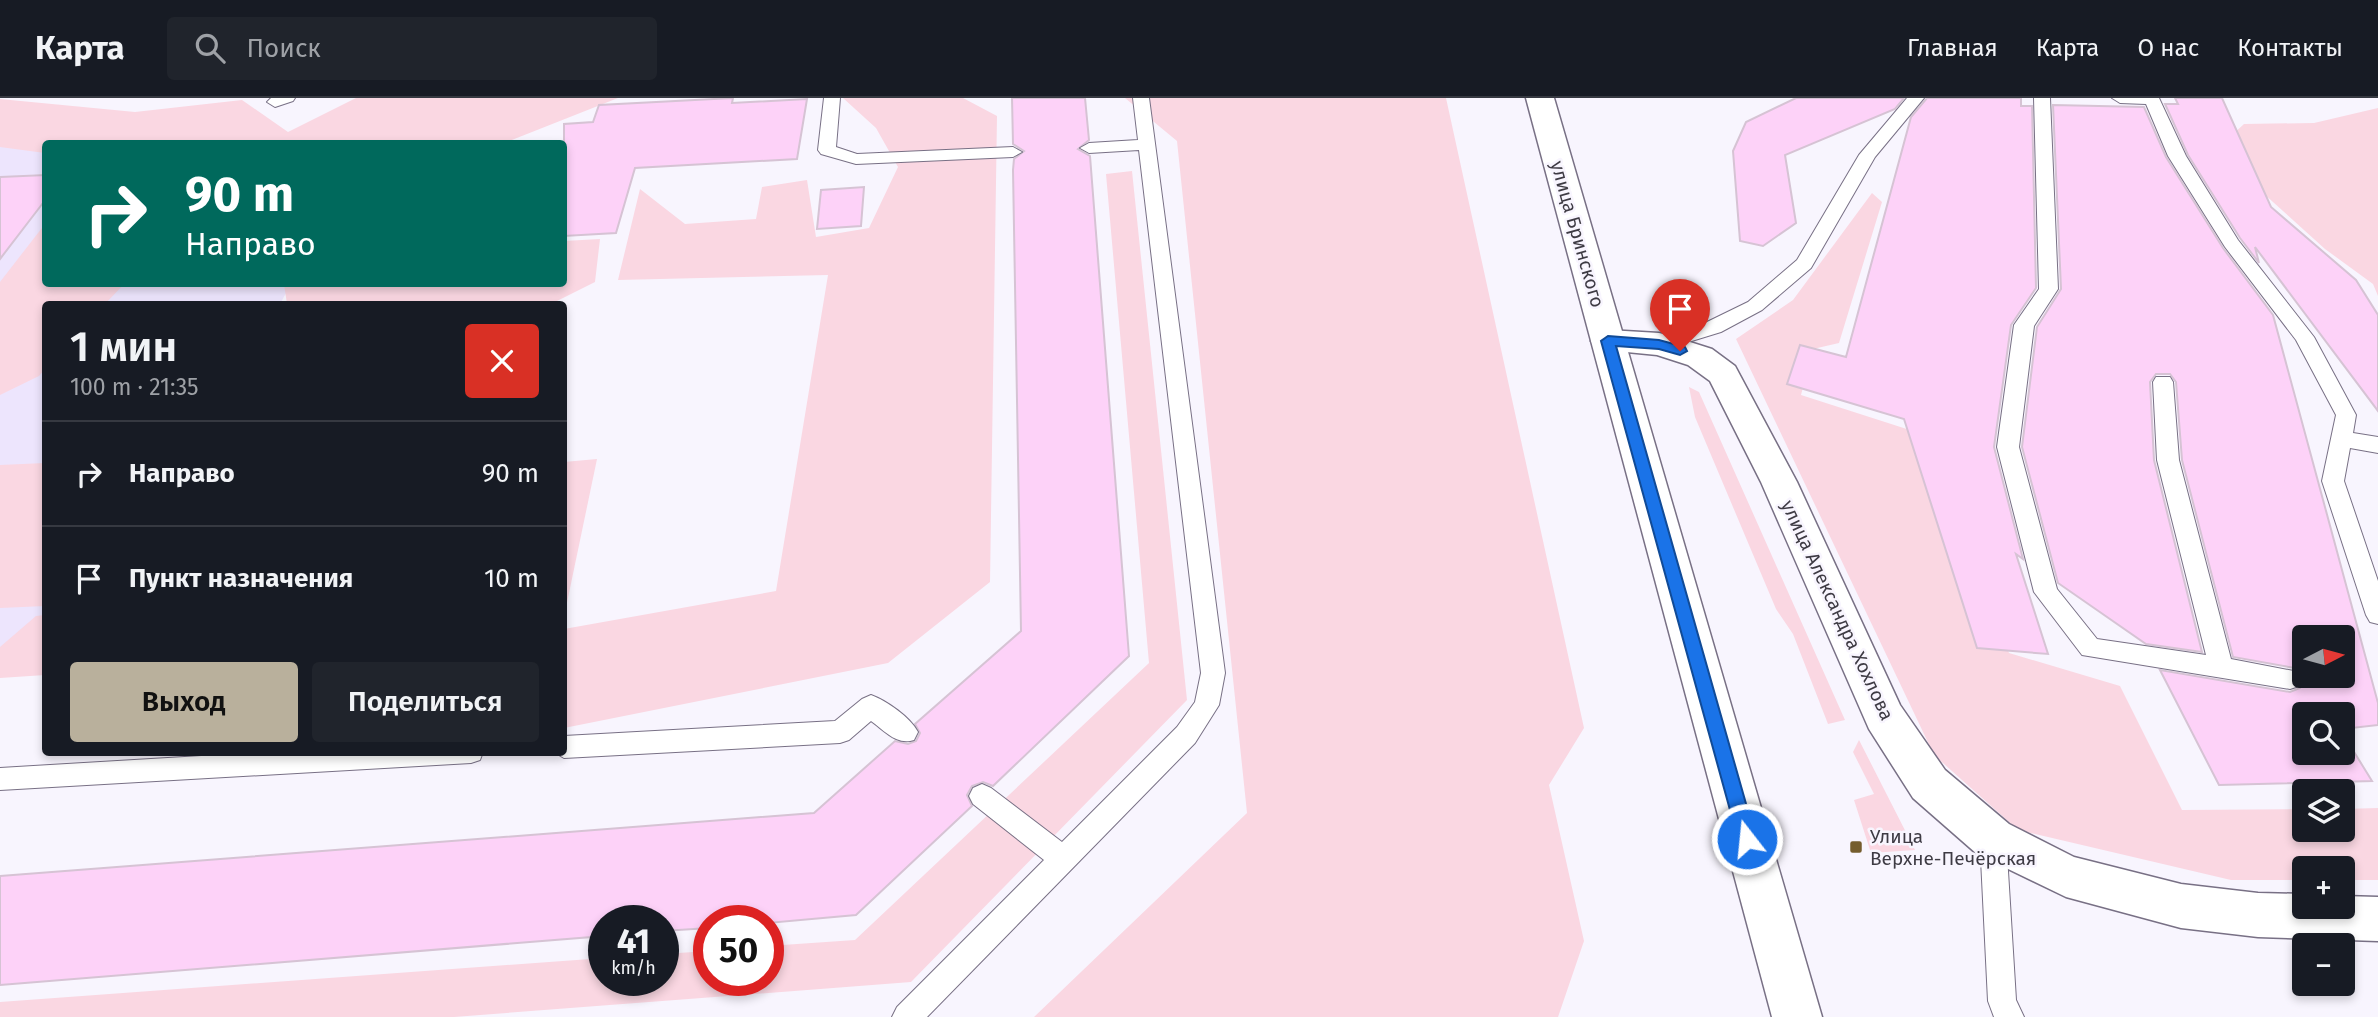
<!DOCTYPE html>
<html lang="ru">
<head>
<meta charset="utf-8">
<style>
  :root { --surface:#171b24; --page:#20242c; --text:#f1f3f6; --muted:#9ea1a6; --line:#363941; --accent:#b9b09c }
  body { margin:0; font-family:"Fira Sans",sans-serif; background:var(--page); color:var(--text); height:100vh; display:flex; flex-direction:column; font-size:26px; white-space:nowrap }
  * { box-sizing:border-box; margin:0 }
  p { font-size:23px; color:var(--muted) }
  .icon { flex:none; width:38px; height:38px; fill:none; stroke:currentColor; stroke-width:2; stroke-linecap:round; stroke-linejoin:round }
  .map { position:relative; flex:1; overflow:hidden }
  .sheet { position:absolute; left:42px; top:203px; width:525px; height:455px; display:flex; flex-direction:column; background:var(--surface); border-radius:7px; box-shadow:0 4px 10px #0003 }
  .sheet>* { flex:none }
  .hud { position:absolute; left:42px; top:42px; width:525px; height:147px; border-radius:7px; box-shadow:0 4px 10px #0003; background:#00695c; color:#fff; overflow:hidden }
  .needle { width:46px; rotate:84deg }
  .tools { position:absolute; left:2292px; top:527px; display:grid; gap:14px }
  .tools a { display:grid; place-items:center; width:63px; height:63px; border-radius:7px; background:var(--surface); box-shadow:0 4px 10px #0003; font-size:35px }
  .speed { position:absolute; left:588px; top:807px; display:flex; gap:14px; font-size:35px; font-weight:700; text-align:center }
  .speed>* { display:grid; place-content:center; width:91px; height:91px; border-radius:50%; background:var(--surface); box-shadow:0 4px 10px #0003; line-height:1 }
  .speed small { font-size:18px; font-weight:400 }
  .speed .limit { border:10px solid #d22; background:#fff; color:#111 }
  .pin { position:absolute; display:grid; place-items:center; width:60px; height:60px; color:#fff; margin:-72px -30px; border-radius:50% 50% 50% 0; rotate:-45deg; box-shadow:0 0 7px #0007 }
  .pin .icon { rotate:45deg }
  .me { position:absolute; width:77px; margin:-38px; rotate:344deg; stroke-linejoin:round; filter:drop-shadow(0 0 5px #0008) }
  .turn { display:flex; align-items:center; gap:24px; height:147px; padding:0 28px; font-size:32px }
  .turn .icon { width:91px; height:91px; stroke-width:2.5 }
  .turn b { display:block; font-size:49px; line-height:60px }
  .round { display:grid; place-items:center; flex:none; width:74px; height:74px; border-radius:7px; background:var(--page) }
  .head { display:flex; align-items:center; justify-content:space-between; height:119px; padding:0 28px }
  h1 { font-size:42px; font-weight:600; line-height:52px }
  .button { display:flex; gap:14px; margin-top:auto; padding:14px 28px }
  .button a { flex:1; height:80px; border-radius:7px; background:var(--accent); color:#111; font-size:28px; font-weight:600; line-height:80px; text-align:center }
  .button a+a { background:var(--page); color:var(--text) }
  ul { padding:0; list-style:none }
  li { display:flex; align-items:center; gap:21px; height:105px; padding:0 28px; border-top:2px solid var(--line) }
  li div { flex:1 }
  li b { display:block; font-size:26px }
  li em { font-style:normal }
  header { display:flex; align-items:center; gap:42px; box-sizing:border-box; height:98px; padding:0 35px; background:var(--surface); border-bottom:2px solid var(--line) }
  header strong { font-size:33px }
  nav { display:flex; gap:38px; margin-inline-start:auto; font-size:24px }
  .search { width:490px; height:63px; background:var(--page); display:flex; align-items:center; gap:18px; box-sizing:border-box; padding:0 24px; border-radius:7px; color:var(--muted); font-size:26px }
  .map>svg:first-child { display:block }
  .built { fill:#ede5fd }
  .green { fill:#fad7e2 }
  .building { fill:#fdd2f8; stroke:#d6c3d4; stroke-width:2; fill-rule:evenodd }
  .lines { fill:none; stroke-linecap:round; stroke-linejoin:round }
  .lane-casing { stroke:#787085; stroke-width:2 }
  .street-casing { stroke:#787085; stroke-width:3 }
  .secondary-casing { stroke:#787085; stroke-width:3 }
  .lane { fill:#fff; fill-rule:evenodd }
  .street { fill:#fff; fill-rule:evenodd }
  .secondary { fill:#fff; fill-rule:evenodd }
  .route { fill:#1a73e8; stroke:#114b97; stroke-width:2 }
  .poi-dot { fill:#755d2e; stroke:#f8f5fe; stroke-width:2.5 }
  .labels { text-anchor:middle; stroke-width:5; stroke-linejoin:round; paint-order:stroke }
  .street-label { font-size:19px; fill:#3e3b44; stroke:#f8f5fe }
  .poi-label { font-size:19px; fill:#3e3b44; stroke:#f8f5fe; text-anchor:start }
</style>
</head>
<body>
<header>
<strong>Карта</strong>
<div class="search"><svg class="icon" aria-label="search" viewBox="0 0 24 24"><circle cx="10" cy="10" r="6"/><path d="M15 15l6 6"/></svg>Поиск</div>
<nav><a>Главная</a><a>Карта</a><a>О нас</a><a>Контакты</a></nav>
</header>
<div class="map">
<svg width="2378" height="919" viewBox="0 0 2378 919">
  <rect width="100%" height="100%" fill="#f8f5fe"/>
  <polygon class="built" points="0,30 46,46 46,186 291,186 280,206 46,206 45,559 0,562"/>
  <g class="green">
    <polygon points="356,0 618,0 504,45 46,46 45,55 0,49 0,1 135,14 242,2 288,34"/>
    <polygon points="843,0 963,0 997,18 990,484 888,565 564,630 564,531 776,493 828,177 618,182 640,91 685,126 756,121 762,89 807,82 816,139 869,130 898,69 876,30"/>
    <polygon points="1125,0 1446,0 1584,630 1549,687 1584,843 1558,919 1034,919 1247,715 1177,43"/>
    <polygon points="2378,10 2378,198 2373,186 2325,151 2263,95 2231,38 2244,26 2314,25"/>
    <polygon points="1132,73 1187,602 911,884 454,919 0,919 0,904 604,860 604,882 663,882 663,856 709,853 709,882 768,882 768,848 855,842 1149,565 1106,76"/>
    <polygon points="1872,95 1882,104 1839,245 1813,251 1801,297 1916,334 2009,555 2120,588 2182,712 2305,711 2305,732 2343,732 2343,711 2378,710 2378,782 2343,782 2343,770 2305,770 2305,782 2231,782 2018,732 1934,657 1736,241 1793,202"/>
    <polygon points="45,126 46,186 124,186 105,206 46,206 45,271 39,278 0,297 0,184"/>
    <polygon points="600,141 595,184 551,206 287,206 284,186 564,186 564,143"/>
    <polygon points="1689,289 1699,294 1845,622 1828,626 1793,536 1776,511 1695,319"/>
    <polygon points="597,361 564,519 564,364"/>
    <polygon points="45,365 45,508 0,510 0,367"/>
    <polygon points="45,517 45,577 0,580 0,549 36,518"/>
    <polygon points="1859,642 1915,752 1871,755 1854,702 1874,696 1853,654"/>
  </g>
  <g class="building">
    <polygon points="733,0 732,5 807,1 797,61 635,70 616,135 564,138 564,26 593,24 599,7"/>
    <polygon points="1012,0 1085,0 1089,42 1078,51 1090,58 1129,558 993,688 983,684 972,688 967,697 972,708 856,817 768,825 768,822 709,822 709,830 663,833 663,822 604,822 604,838 0,887 0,778 814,715 895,643 908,646 916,643 920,635 915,626 1021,533 1013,72 1014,61 1024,53 1013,46"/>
    <polygon points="1796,0 1904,0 1895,11 1785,57 1796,125 1763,148 1740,143 1733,53 1746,24"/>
    <polygon points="1927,0 2021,0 2021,8 2032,8 2036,190 2011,227 1994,349 2023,461 2016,456 2048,556 1977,550 1904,321 1787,286 1800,247 1846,259 1911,19"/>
    <polygon points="2175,0 2222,0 2271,109 2356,182 2378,217 2378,313 2255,149 2259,165 2240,140 2188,57 2165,6 2178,6"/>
    <path d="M2053,7L2144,9L2166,59L2223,150L2273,217L2378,605V627L2343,631V616H2305V654H2343V636L2372,683L2219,687L2160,572L2290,594L2300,590L2304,582L2300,571L2233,559L2182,362L2176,284L2170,276H2156L2150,284L2154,362L2202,554L2146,546L2058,485L2022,349L2037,229L2061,191ZM2305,539H2343V578H2305Z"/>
    <polygon points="46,77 46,101 0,161 0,79"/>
    <polygon points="864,89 861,128 817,131 821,92"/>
  </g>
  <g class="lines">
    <defs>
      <g id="lane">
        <polygon points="271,0 295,0 293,3 275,9 267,4"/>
        <polygon points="824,0 840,0 836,49 857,56 1013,49 1022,54 1013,59 856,66 821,56 818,52"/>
        <polygon points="1133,0 1149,0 1225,575 1219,607 1195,645 927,919 892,919 897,909 1044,762 973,706 969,698 973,690 982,686 991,690 1062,744 1177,629 1195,604 1201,575 1139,52 1089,55 1080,50 1089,45 1138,42"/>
        <polygon points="1907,0 1924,0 1875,59 1811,170 1762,212 1721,234 1659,253 1652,251 1649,246 1652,241 1707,224 1748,204 1797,162 1859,57"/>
        <polygon points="2034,0 2050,0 2058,191 2034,228 2019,349 2057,491 2097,541 2206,557 2157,362 2153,284 2156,279 2170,279 2173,284 2179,362 2231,561 2299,574 2302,581 2299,588 2290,591 2082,557 2034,494 1997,349 2014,227 2039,191"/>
        <polygon points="2112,0 2159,0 2186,58 2238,142 2314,239 2356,317 2353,335 2378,339 2378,355 2350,350 2344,383 2378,483 2378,526 2370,524 2366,517 2322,383 2336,317 2296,242 2225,149 2168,58 2146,6 2120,5"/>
        <path d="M871,597C887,603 910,619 918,634L914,642C897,648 885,633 871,623L849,642L840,645L564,660L554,654H564V638L835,623L862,601Z"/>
        <polygon points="267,654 483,654 480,662 471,665 0,692 0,670"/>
        <polygon points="1993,729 2002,732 2006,741 2016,902 2024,919 1994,919 1988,903 1980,741 1984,732"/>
      </g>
      <polygon id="street" points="1608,232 1659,235 1671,238 1712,251 1735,268 1797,384 1900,607 1945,672 2009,726 2074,759 2181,786 2258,795 2305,796 2305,808 2343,808 2343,798 2378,799 2378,843 2258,839 2181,830 2066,799 1977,756 1913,700 1869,631 1761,384 1710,283 1688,267 1657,257 1596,251 1591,243 1596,235"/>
      <polygon id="secondary" points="1526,0 1554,0 1822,919 1772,919"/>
    </defs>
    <use href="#lane" class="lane-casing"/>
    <use href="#street" class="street-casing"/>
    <use href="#secondary" class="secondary-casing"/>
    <use href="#lane" class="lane"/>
    <use href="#street" class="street"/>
    <use href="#secondary" class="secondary"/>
  </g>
  <polygon class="route" points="1608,238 1659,242 1685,249 1687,253 1680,257 1659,251 1616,248 1756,741 1753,747 1747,750 1740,747 1738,741 1601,243"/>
  <rect class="poi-dot" x="1849" y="742" width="14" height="14" rx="3.5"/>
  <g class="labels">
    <g class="street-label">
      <text transform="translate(1578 136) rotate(74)" y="7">улица Бринского</text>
      <text transform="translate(1838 512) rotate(65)" y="7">улица Александра Хохлова</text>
    </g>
    <g class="poi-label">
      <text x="1870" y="745">Улица<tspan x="1870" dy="22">Верхне-Печёрская</tspan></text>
    </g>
  </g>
</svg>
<div class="tools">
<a><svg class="needle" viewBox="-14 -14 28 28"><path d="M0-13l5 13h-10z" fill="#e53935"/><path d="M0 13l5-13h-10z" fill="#9ea1a6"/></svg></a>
<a><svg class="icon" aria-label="search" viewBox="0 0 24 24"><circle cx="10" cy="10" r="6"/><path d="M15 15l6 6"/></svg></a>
<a><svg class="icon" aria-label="layers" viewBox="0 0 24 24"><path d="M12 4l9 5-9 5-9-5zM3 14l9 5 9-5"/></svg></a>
<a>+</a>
<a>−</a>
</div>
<div class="speed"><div>41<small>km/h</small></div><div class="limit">50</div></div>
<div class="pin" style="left:1680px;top:253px;background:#d93025"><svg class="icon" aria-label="arrive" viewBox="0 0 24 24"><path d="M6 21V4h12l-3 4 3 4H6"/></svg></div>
<svg class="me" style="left:1747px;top:741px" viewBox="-20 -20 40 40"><circle r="17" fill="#1a73e8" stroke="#fff" stroke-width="3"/><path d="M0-11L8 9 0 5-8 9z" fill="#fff"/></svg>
<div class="hud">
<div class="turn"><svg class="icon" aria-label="right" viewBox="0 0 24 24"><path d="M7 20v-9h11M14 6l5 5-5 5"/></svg><div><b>90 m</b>Направо</div></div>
</div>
<section class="sheet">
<div class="head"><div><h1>1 мин</h1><p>100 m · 21:35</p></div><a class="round" style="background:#d93025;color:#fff"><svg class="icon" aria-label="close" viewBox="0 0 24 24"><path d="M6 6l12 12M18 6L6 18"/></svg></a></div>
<ul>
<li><svg class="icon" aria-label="right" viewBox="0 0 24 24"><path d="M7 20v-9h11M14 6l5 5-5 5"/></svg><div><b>Направо</b></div><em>90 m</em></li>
<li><svg class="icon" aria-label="arrive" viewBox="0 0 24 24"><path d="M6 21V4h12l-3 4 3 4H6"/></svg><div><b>Пункт назначения</b></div><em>10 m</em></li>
</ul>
<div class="button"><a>Выход</a><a>Поделиться</a></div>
</section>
</div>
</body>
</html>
